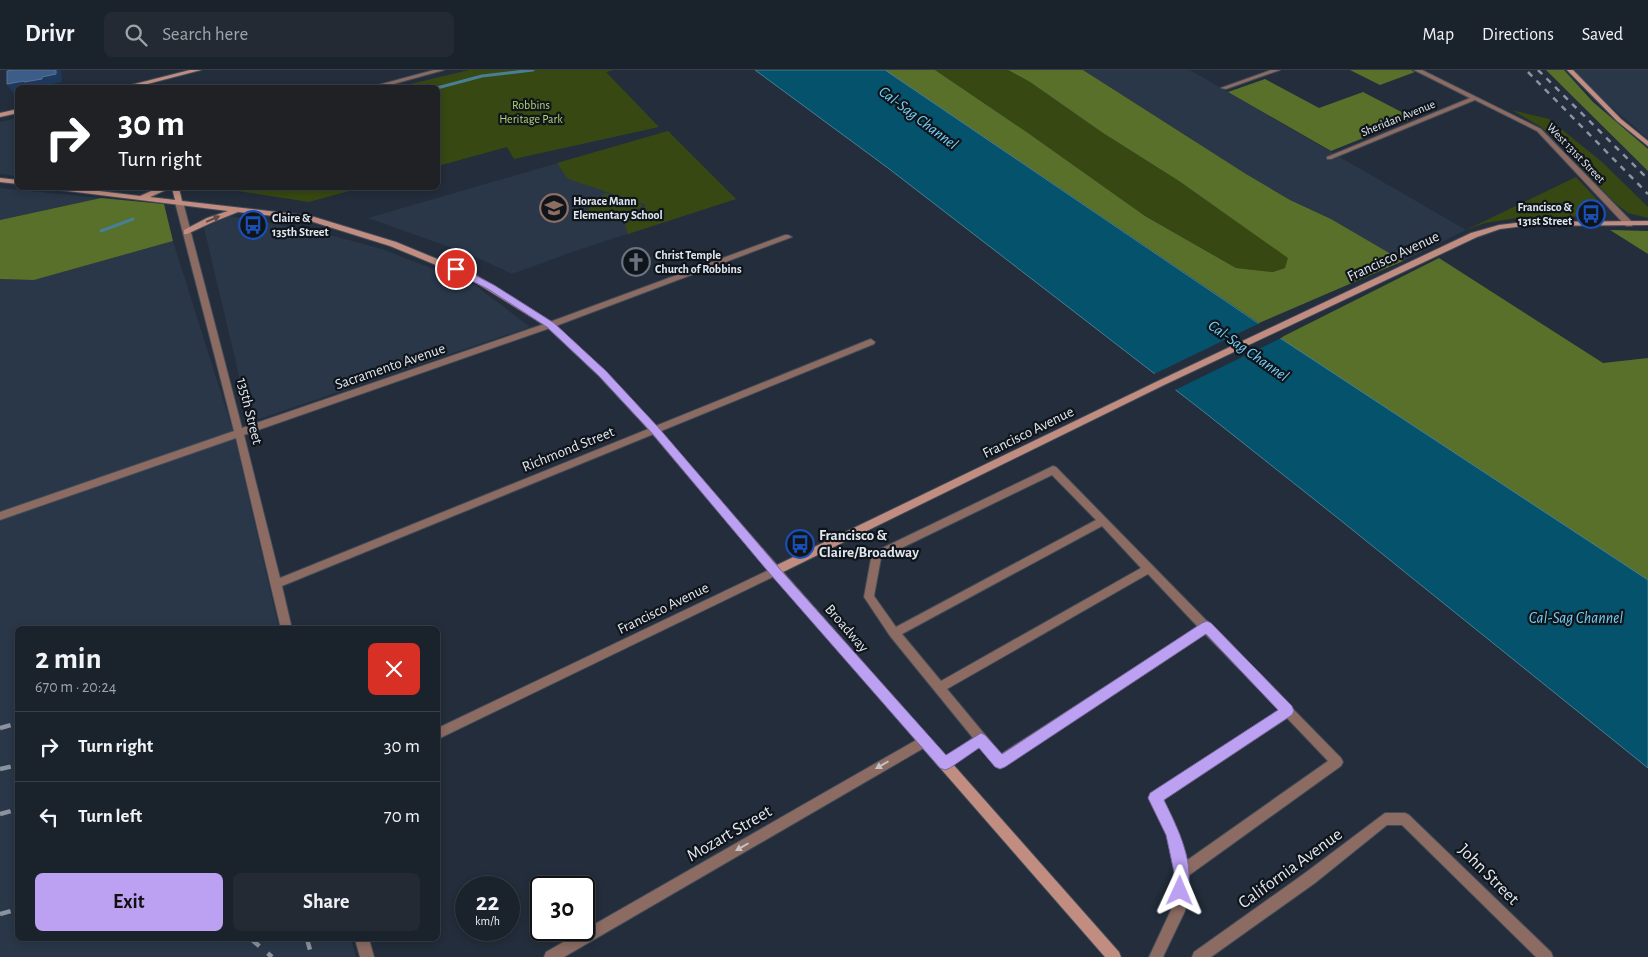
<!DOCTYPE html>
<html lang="en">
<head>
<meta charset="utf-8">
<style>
  :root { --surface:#1a222c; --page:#232a34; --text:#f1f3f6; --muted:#9fa4a9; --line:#383f48; --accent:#bca0f2 }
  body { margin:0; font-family:"Alegreya Sans",sans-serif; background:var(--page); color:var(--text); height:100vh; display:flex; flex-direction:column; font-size:19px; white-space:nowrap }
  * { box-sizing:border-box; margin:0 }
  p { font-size:16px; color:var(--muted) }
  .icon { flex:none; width:28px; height:28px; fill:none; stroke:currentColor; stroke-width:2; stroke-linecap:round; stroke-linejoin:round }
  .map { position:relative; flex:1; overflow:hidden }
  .sheet { position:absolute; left:15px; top:556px; width:425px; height:315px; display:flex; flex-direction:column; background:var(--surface); border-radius:8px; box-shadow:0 2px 8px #0003,0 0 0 1px var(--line) }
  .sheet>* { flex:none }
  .guide { position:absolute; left:15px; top:15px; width:425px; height:105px; border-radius:8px; box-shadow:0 2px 8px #0003,0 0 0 1px var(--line); background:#202124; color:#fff; overflow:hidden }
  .speed { position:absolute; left:455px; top:806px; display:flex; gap:10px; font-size:25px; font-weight:700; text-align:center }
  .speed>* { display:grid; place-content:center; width:65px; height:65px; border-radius:50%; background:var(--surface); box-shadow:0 2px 8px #0003,0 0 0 1px var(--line); line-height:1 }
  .speed small { font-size:12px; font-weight:400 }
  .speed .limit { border:2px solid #111; border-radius:8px; background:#fff; color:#111 }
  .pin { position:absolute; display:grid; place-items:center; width:42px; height:42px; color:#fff; margin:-21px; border:2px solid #fff; border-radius:50%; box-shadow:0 1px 5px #0007 }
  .me { position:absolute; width:55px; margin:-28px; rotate:1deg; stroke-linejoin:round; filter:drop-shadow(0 0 4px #0008) }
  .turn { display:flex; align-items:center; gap:18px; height:105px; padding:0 20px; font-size:22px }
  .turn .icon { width:65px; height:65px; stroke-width:2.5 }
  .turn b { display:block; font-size:35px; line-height:42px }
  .round { display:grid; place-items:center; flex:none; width:52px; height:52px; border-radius:8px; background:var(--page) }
  .head { display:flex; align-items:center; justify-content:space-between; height:85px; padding:0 20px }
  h1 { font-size:30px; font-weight:700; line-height:38px }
  .button { display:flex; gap:10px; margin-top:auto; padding:10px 20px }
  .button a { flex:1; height:58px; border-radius:8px; background:var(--accent); color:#111; font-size:20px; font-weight:700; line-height:58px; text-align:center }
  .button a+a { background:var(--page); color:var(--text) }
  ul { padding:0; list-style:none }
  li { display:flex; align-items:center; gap:15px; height:70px; padding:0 20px; border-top:1px solid var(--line) }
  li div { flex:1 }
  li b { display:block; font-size:19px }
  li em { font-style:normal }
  header { display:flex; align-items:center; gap:30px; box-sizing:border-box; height:70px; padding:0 25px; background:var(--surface); border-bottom:1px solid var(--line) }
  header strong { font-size:24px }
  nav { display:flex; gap:28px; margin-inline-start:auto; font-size:18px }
  .search { width:350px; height:45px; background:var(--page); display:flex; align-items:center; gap:12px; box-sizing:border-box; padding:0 18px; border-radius:8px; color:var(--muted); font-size:19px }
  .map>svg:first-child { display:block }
  .built { fill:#293749 }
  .green { fill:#384812 }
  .forest { fill:#59702b }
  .water { fill:#05526c; stroke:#477f94 }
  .pier { fill:#232d3b }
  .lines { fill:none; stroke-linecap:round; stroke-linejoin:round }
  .stream { stroke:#477f94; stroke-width:3 }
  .street-casing { stroke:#414b58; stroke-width:2 }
  .secondary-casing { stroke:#414b58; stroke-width:2 }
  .street { fill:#8b6b62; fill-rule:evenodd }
  .secondary { fill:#c18d80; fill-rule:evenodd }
  .rail-far1 { stroke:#8b939e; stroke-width:2.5; stroke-dasharray:6 6; stroke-linecap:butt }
  .rail { stroke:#8b939e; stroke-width:4.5; stroke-dasharray:11 11; stroke-linecap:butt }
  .shaded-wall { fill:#1f395d }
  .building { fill:#3d5d89; stroke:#577399 }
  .oneway { fill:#604b48 }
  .oneway2 { fill:#c6c2c5 }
  .route { fill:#bca0f2; stroke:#7a689d }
  .labels { text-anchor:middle; stroke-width:4.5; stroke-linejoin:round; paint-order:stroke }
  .far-park-label { font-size:12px; fill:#b1d273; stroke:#10151b }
  .far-street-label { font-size:12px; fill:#e0e7f0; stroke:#10151b }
  .far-poi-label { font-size:12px; font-weight:bold; fill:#e0e7f0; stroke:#10151b; text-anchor:start }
  .street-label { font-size:15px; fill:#e0e7f0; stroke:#10151b }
  .poi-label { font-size:15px; font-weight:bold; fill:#e0e7f0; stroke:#10151b; text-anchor:start }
  .water-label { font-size:16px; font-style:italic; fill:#75cff6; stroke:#10151b }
  .near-street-label { font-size:18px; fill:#e0e7f0; stroke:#10151b }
</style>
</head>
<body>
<header>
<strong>Drivr</strong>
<div class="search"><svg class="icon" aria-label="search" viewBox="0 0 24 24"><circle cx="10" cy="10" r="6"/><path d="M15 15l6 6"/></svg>Search here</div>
<nav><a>Map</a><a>Directions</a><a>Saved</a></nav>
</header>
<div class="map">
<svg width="1648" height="887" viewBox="0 0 1648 887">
  <rect width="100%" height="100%" fill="#232d3b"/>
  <g class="built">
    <polygon points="1083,0 1190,0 1466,160 1403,191 1331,149 1290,130 1246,104"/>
    <polygon points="1574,0 1648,0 1648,69 1600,27"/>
    <polygon points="17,48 17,106 0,104 0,52"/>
    <polygon points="668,61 736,129 575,181 512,204 469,184 368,148"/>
    <polygon points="0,118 101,128 0,150"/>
    <polygon points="229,146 316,161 382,179 475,215 530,257 250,352 204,158"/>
    <polygon points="173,171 234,364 279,559 18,559 18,869 351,869 356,887 0,887 0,209 34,210"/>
  </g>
  <g class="green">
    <polygon points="469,0 614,0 606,2 659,57 514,89 507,77 438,96 438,18 398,17"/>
    <polygon points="935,0 1008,0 1030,12 1103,63 1179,111 1289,188 1285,198 1273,202 1236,198 1145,146 1028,63"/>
    <polygon points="1512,40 1549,49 1602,92 1648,137 1648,148 1628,143 1614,132 1554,68 1541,57"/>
    <polygon points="668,61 736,129 628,164 625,154 646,135 568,109 557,93"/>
    <polygon points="1576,107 1602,135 1603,140 1599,146 1517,148 1485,153 1466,160"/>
    <polygon points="218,118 360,118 309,132"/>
    <polygon points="606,123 643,135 624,152 587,140"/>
  </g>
  <g class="forest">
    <polygon points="885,0 935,0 1028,63 1145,146 1236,198 1273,202 1285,198 1288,188 1179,111 1103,63 1030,12 1008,0 1083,0 1246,104 1290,130 1331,149 1403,191 1259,253"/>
    <polygon points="1350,0 1411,0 1415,2 1380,15"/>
    <polygon points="1546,0 1564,0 1593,32 1648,79 1648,101"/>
    <polygon points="1265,9 1319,38 1363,22 1413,48 1331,81 1228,22"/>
    <polygon points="101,128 164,134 173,171 34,210 0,209 0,150"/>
    <polygon points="1610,160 1648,161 1648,184"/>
    <polygon points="1439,188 1603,293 1648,288 1648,510 1280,268"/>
  </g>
  <polygon class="water" points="755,0 885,0 1280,268 1648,510 1648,698 1339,449 1199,338 888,98"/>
  <polygon class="pier" points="1262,252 1283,267 1173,321 1152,305"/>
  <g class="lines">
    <g class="stream">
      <polyline points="437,18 482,6 533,0"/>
      <polyline points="101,161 133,149"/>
    </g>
    <defs>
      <g id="street">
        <polygon points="434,0 444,0 379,18 367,18"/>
        <polygon points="1271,0 1280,0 1226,19 1221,18"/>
        <polygon points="1414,0 1422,0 1541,59 1632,152 1632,156 1626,156 1537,61 1475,30 1331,89 1327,89 1327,87 1470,28"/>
        <polygon points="176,130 183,132 242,358 547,253 785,165 788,165 792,167 553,257 244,365 280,508 868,270 871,269 875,272 874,274 282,516 292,559 281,559 236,368 0,450 0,442 234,361 175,132"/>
        <path d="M1053,396L1056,397L1341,688L1343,692L1341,696L1188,806L1185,841L1163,887H1149L1171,840L1175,802L1167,765L1149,728L1151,724L1279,640L1205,564L1004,696L1000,698L996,696L980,677L945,700L941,698L939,694L941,690L973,668L890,566L864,527L872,483ZM1052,405L1096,450L896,557L874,526L881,488ZM1102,456L1141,498L941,611L902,564ZM1148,504L1198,557L1001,684L947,619ZM1287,648L1328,691L1186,791L1179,764L1163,730Z"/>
        <polygon points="775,497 779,498 780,501 779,504 438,669 438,658"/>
        <polygon points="925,665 929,667 931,671 929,675 564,887 544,887 546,882"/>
        <polygon points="1385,743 1405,743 1409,745 1551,882 1553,887 1536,887 1402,755 1387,755 1315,813 1211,887 1192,887 1194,882 1305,803"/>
        <polygon points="355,869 369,869 374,887 360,887"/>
      </g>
      <g id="secondary">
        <polygon points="190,0 201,0 132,18 119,18"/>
        <polygon points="1567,0 1573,0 1621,49 1648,71 1648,76 1617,51"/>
        <polygon points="18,39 18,43 0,47 0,43"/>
        <polygon points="0,108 18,110 18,114 0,112"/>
        <polygon points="56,118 74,118 140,126 158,118 166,118 166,120 150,127 175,130 172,118 179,118 182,131 311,146 396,172 476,205 553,253 605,302 657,358 777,495 1158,311 1471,163 1499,155 1524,152 1648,151 1648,155 1524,156 1500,159 1477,167 1164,315 783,502 1119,882 1121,887 1105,887 771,504 651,362 599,306 547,257 470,209 390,176 307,150 238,142 213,152 187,164 184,164 184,160 207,148 228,141 60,120"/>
      </g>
    </defs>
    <use href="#street" class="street-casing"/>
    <use href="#secondary" class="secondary-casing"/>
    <use href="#street" class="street"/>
    <use href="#secondary" class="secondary"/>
    <g class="rail-far1">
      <polyline points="1538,0 1648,109"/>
      <polyline points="1528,2 1648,124"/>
    </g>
    <g class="rail">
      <polyline points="0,658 18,653"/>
      <polyline points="0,699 18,695"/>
      <polyline points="0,744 18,739"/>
      <polyline points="0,844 18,839"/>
      <polyline points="251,869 272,887"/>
      <polyline points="307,869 312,887"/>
    </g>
  </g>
  <polygon class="shaded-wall" points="56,0 61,0 62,12 48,15 48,17 18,18 18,22 13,23 7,14"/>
  <polygon class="building" points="13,0 56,0 56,4 42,7 42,9 24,12 24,11 7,14 7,1"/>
  <defs><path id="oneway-solid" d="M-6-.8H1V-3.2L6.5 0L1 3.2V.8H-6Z" transform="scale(1.25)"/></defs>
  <use class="oneway" href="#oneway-solid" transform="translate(213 149) rotate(-23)"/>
  <g class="oneway2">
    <use href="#oneway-solid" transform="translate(882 695) rotate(150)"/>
    <use href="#oneway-solid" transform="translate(742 777) rotate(150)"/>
  </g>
  <path class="route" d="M452,197H459L494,215L554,253L606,301L658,357L779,498L946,685L981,663L985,665L1002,684L1202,553L1207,551L1211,553L1292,636L1294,641L1292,645L1164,730C1177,757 1198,797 1185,827L1180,829L1175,827L1173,821L1174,802L1166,765L1148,728L1150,723L1278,640L1206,564L1005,697L1000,699L995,697L979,678L950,698L945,700L940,698L771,505L651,362L599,306L547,257L488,219L452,201Z"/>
  <defs>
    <symbol id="school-ring" viewBox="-11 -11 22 22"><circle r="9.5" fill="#10151b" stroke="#8d6e63" stroke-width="1.5"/><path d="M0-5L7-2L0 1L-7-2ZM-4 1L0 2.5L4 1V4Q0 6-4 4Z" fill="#8d6e63"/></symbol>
    <symbol id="bus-ring" viewBox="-11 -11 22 22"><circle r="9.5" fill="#10151b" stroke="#1a4fb4" stroke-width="1.5"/><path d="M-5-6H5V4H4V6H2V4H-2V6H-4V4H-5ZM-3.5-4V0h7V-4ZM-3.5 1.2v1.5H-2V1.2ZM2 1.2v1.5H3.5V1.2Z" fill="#1a4fb4"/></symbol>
    <symbol id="church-ring" viewBox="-11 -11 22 22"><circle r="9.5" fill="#10151b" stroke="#6b7280" stroke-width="1.5"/><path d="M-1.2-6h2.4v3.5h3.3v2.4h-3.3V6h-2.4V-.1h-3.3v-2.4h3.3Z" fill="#6b7280"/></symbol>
  </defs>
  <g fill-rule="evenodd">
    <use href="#school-ring" x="538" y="122" width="32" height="32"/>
    <use href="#bus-ring" x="1575" y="128" width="32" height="32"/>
    <use href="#bus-ring" x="237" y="139" width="32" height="32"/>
    <use href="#church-ring" x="620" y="176" width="32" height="32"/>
    <use href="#bus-ring" x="784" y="458" width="32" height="32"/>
  </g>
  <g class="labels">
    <g class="far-park-label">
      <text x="531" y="39">Robbins<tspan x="531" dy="14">Heritage Park</tspan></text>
    </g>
    <g class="far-street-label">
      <text transform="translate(1398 48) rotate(-22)" y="4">Sheridan Avenue</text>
      <text transform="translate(1576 83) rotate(46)" y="4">West 131st Street</text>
    </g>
    <g class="far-poi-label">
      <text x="573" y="135">Horace Mann<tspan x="573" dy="14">Elementary School</tspan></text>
      <text x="1572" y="141" text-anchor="end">Francisco &amp;<tspan x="1572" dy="14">131st Street</tspan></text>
      <text x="272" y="152">Claire &amp;<tspan x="272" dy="14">135th Street</tspan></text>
      <text x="655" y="189">Christ Temple<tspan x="655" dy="14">Church of Robbins</tspan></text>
    </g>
    <g class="street-label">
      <text transform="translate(1393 186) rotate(-25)" y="5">Francisco Avenue</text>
      <text transform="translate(390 296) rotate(-19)" y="5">Sacramento Avenue</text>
      <text transform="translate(250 341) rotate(76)" y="5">135th Street</text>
      <text transform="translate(1028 362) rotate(-26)" y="5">Francisco Avenue</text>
      <text transform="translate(568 379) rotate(-22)" y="5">Richmond Street</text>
      <text transform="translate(663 538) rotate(-26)" y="5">Francisco Avenue</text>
      <text transform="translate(847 558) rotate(49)" y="5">Broadway</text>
    </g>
    <g class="poi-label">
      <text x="819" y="470">Francisco &amp;<tspan x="819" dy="17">Claire/Broadway</tspan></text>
    </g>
    <g class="water-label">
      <text transform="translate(919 47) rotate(37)" y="6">Cal-Sag Channel</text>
      <text transform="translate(1249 280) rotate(35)" y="6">Cal-Sag Channel</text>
      <text x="1576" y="553">Cal-Sag Channel</text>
    </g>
    <g class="near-street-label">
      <text transform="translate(729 763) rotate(-30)" y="6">Mozart Street</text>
      <text transform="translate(1290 798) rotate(-36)" y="6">California Avenue</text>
      <text transform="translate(1489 804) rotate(45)" y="6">John Street</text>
    </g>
  </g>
</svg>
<div class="speed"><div>22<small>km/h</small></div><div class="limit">30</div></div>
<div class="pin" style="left:456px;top:199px;background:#d93025"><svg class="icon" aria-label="arrive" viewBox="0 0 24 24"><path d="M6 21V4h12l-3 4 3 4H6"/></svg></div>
<svg class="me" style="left:1180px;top:821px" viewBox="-20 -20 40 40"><path d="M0-17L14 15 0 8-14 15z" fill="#bca0f2" stroke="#fff" stroke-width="4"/></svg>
<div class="guide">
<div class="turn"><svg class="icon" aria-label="right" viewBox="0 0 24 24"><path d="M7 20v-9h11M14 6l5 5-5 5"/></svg><div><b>30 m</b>Turn right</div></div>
</div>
<section class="sheet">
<div class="head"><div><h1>2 min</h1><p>670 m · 20:24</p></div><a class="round" style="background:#d93025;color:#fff"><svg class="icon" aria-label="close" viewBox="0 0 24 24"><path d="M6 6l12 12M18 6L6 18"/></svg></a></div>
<ul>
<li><svg class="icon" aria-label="right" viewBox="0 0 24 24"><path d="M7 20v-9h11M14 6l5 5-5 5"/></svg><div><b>Turn right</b></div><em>30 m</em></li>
<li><svg class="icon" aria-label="left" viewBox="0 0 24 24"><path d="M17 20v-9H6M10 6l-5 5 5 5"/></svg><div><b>Turn left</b></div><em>70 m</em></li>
</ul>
<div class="button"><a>Exit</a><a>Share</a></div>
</section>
</div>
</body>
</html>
